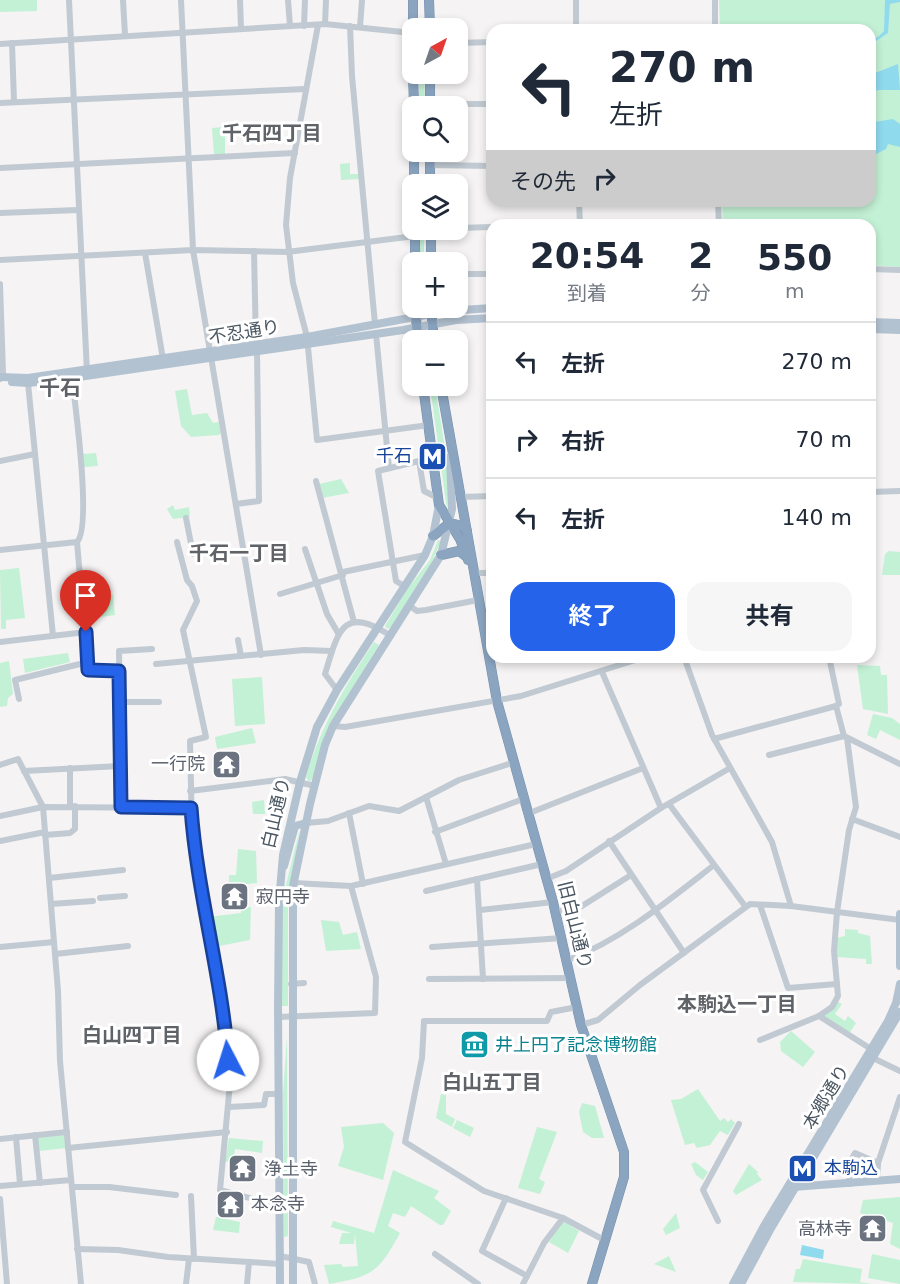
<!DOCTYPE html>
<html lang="ja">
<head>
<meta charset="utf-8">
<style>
  :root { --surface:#fff; --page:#f6f6f7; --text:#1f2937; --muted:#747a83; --line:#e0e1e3; --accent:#2563eb }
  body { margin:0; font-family:"DejaVu Sans","Noto Sans JP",sans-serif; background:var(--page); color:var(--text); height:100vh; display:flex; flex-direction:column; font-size:22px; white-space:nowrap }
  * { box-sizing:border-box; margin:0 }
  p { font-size:20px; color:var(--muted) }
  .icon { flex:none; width:33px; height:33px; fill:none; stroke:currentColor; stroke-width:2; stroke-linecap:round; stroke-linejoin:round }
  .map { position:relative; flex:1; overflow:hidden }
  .side { position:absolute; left:486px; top:219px; width:390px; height:444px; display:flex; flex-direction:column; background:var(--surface); border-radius:18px; box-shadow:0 3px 9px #0003 }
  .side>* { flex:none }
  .guide { position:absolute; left:486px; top:24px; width:390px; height:183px; border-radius:18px; box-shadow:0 3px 9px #0003; background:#fff; color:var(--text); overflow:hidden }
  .needle { width:39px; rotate:40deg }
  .buttons { position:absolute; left:402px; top:18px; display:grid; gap:12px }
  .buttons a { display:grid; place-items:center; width:66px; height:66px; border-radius:12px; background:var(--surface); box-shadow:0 3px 9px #0003; font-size:30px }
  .pin { position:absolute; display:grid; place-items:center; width:51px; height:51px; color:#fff; margin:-62px -26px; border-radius:50% 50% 50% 0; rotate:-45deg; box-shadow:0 0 6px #0007 }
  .pin .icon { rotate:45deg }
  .me { position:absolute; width:66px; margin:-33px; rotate:355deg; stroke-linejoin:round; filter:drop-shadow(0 0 4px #0008) }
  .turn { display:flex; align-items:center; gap:21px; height:126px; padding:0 24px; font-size:27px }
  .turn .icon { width:78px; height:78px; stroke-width:2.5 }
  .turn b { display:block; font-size:42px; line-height:51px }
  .then { display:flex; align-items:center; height:57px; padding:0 24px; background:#0003; gap:12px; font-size:22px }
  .eta { display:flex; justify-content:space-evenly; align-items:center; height:102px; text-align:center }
  .eta b { font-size:36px; font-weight:700; line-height:42px }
  .primary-button { display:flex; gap:12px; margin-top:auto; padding:12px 24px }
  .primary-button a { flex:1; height:69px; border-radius:18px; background:var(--accent); color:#fff; font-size:24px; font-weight:700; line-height:69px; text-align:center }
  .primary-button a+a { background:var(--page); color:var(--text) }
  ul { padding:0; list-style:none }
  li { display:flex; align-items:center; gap:18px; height:78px; padding:0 24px; border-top:2px solid var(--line) }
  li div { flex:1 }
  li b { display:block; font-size:22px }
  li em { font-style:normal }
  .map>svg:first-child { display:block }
  .green { fill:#c3f1d5 }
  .water { fill:#90daee }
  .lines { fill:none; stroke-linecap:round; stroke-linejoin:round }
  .highway-casing { stroke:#7690ad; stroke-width:10 }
  .minor { stroke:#c1cad2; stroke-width:6 }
  .major { stroke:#b3c2d1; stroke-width:8 }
  .highway { stroke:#8ba5c1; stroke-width:9 }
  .route-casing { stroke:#184099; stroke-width:15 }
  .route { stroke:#2563eb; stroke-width:10 }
  .labels { text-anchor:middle; stroke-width:6; stroke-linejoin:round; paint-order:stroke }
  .street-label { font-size:18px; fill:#4a5661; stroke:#fff }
  .transit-label { font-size:18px; fill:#164399; stroke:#fff; text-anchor:end }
  .worship-label { font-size:18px; fill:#5b616d; stroke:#fff; text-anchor:start }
  .culture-label { font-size:18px; fill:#0d838f; stroke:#fff; text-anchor:start }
  .neighbourhood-label { font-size:20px; font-weight:bold; fill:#5f6368; stroke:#fff }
  .quarter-label { font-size:21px; font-weight:bold; fill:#5f6368; stroke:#fff }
</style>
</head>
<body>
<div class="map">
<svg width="900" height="1284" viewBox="0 0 900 1284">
  <rect width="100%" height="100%" fill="#f5f3f3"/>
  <g class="green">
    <polygon points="0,0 37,0 37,11 0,12"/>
    <polygon points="719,0 900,0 900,267 870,265 870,225 723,225 722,201 870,201 870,30 720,30"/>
    <polygon points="419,74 424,74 425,106 419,106"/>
    <polygon points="225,127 225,154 214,155 212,128"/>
    <polygon points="350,163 350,174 359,174 360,179 341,180 340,164"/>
    <polygon points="420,230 424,230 424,262 419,262"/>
    <polygon points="492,327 492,425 488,425 486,339 492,339"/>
    <path d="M430,386H435C441,425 451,470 447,510Z"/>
    <polygon points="187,389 192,415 207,413 213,423 219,422 222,432 219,435 191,437 181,426 175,391"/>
    <polygon points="96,453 98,466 84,467 82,454"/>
    <polygon points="341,479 349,493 322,498 319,484"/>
    <polygon points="173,505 175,510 189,507 190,517 173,519 167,509"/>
    <polygon points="438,540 441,541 432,562 391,627 387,629 385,626 408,588 430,560"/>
    <polygon points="889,551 900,552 900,575 882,575 885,554"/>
    <polygon points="19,568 25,618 6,620 6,629 1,629 0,570"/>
    <polygon points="113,595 115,615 87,619 85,598"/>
    <path d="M374,642L379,645L333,720L312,779L309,782L306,777C320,727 345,686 374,642Z"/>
    <polygon points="68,653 70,662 25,673 23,659"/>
    <polygon points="9,661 13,694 8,698 7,706 0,707 0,663"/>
    <polygon points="857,665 880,666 881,675 887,675 888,714 863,709"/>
    <polygon points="262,677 265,724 235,726 232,679"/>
    <polygon points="873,714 892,718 900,724 900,740 880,730 876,739 867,735"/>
    <polygon points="252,728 256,743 217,749 215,737"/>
    <polygon points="264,800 265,814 253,814 252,802"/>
    <polygon points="300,828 288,908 288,1006 282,1006 282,901"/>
    <polygon points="238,849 256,851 257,883 229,886 229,875 236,875"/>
    <polygon points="251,907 250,940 214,947 208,917 241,913 241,908"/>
    <polygon points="321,920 339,922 343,935 357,932 361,949 326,951"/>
    <polygon points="845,929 858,930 858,933 870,936 872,964 866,964 866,959 836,957 836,938 845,936"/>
    <polygon points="838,1002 842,1004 835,1014 845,1021 848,1016 856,1023 849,1034 821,1016"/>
    <polygon points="791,1031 815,1052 803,1067 781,1051 780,1042"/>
    <polygon points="287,1037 288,1236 284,1237 283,1093"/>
    <polygon points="698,1089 720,1121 724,1118 728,1122 731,1119 735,1123 728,1135 720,1131 710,1145 697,1148 694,1143 685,1145 671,1100 681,1099"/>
    <polygon points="441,1094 446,1095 446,1114 455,1119 452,1127 436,1118"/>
    <polygon points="582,1103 595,1106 604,1138 592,1138 583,1132 579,1112"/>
    <polygon points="457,1120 474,1128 470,1137 453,1128"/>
    <polygon points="383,1123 394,1133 383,1180 338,1166 344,1147 341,1127"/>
    <polygon points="537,1127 557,1132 539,1179 545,1182 540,1194 518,1188"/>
    <polygon points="65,1135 66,1148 39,1151 37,1138"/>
    <polygon points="229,1138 263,1141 262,1153 235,1149 233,1163 225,1161"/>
    <polygon points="695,1162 708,1172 703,1180 696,1175 691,1164"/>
    <polygon points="749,1164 758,1172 757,1174 762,1180 736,1195 733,1191"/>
    <path d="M393,1170L439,1191L434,1198L451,1211L443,1225H440L411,1206L405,1217L393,1213L388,1226L400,1233C378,1273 373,1276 329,1284L324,1265L341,1264L343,1267L358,1266L355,1234L354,1244H339L342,1233H351L331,1227L333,1221L374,1233Z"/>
    <polygon points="900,1197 900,1249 890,1244 893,1223 860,1213 863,1200"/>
    <polygon points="676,1213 680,1228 666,1235 663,1229"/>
    <polygon points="216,1217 240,1222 239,1233 213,1230"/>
    <polygon points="563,1221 579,1231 568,1253 549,1242"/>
    <polygon points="872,1254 900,1260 900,1284 868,1278"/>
    <polygon points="669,1256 676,1272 654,1264"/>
    <polygon points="803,1259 862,1269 860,1282 872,1284 793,1282 796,1269 800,1269"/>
  </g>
  <g class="water">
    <polygon points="885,0 900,0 900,2 890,4 888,33 870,45 870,40 878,37 884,31"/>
    <polygon points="898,64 900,90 878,90 870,95 870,75"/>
    <polygon points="870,109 874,122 893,119 900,124 900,147 888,144 886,149 870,157"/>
    <polygon points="802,1245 824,1250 823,1259 800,1255"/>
  </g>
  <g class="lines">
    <defs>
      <g id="highway">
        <polyline points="429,0 430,28"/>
        <polyline points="413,28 413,0"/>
        <polyline points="413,74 414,106"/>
        <polyline points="430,74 430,106"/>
        <polyline points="414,152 414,184"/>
        <polyline points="430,152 430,184"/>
        <polyline points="415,230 415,262"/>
        <polyline points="431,230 431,262"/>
        <polyline points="415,308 418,340"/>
        <polyline points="431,308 434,340"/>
        <polyline points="423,386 439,505 460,539 468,560"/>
        <polyline points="441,386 497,701 553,902 581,1025 624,1152 624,1177 592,1284"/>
        <polyline points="433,536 450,523 463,526 467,531"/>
        <polyline points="441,555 459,551 467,557"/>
      </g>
    </defs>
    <use href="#highway" class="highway-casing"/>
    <g class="minor">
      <polyline points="69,0 87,372"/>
      <polyline points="123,0 125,35"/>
      <polyline points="181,0 193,250 261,655"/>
      <polyline points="240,0 241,28"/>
      <polyline points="288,0 290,26"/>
      <polyline points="576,0 576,30"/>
      <polyline points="715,0 715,30"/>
      <polyline points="325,24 326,0"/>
      <polyline points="318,25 290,178 286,225 293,283 307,337 317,440 429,425"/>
      <polyline points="304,26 305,0"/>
      <polyline points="350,26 352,76 375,324"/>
      <polyline points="360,27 362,0"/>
      <polyline points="12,43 14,102"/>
      <polyline points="458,43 492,42"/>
      <polyline points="0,44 325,24 412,33"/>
      <polyline points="0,103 305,89"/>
      <polyline points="430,104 492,104"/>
      <polyline points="430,165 492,166"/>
      <polyline points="0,168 295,153"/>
      <polyline points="579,201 580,225"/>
      <polyline points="718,201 719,225"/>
      <polyline points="0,213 78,210"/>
      <polyline points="458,228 492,227"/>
      <polyline points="431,230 441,230"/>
      <polyline points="254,251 256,345"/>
      <polyline points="145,253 163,359"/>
      <polyline points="0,260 193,250 287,252 415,236"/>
      <polyline points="871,269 900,270"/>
      <polyline points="458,274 492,274"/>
      <polyline points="0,284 3,373 0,379"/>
      <polyline points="870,320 872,269"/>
      <polyline points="376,334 389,468"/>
      <path d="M72,378C75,403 92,527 77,542L88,670L119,671"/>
      <polyline points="28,383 53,636"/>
      <polyline points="0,461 35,454"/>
      <polyline points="316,481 354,622"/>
      <polyline points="870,492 900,491"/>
      <polyline points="462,497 492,496"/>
      <polyline points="236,504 259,501 257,351"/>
      <polyline points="186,518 193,554"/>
      <polyline points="177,542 187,580 192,586 197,601 183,630 206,737 190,741 192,829 223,1013 230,1083 220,1190 279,1206"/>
      <polyline points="305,549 327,614 338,633"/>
      <polyline points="0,550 77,542"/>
      <polyline points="343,572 425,555"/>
      <polyline points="473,573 492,573"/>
      <polyline points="404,586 396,581 378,471 419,461 424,491 438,498"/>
      <polyline points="280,594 343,575"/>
      <polyline points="410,606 417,611 426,610 478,600"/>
      <polyline points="238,640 241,656"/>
      <polyline points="0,642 86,632"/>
      <polyline points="684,657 712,735 772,842 791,906"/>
      <polyline points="829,657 839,704 836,706 844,736 900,764"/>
      <polyline points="156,664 304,650 332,651"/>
      <polyline points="602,672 661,808"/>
      <path d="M337,690L325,674C338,631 343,604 391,636"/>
      <polyline points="19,699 15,680 88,662"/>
      <polyline points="120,702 159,702"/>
      <polyline points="333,726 345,727 521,696 645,657"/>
      <polyline points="714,739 836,706"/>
      <polyline points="769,755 844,736"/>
      <polyline points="0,765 18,759 43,807 58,991 60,1061 81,1284"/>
      <polyline points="70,768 70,806"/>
      <polyline points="24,771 120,766"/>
      <polyline points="190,791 285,779 315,786"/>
      <polyline points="426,797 446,864"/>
      <polyline points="669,804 745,906"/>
      <polyline points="121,807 119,651 152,649"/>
      <polyline points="349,813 363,884"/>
      <polyline points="527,814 643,768"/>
      <polyline points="0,816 43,807 191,808"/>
      <polyline points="852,819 900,837"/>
      <polyline points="306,823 328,821 369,806 399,811 459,780 512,763"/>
      <polyline points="435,832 523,799"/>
      <polyline points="45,835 70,833 75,829 75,806"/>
      <polyline points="0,841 45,832"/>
      <polyline points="609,841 684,953"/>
      <polyline points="49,878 123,870"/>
      <polyline points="477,879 483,979"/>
      <polyline points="546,879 566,871 661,808 730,768"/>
      <polyline points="351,886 536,844"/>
      <polyline points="426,891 542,864"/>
      <polyline points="100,898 125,896"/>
      <polyline points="51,904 93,901"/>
      <polyline points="760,905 788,988 837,984"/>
      <polyline points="480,910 553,902"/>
      <polyline points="555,912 582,906 631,875"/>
      <polyline points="0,947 54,942"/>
      <polyline points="432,947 562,938"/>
      <polyline points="55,954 128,946"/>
      <path d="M568,960C621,940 669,900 714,865"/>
      <polyline points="429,979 571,978"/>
      <polyline points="291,984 304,983"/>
      <polyline points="577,1007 551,1012 547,1021 424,1021 422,1058 405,1142 484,1191 563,1218 604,1240"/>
      <polyline points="819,1016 871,1049"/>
      <polyline points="278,1017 375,1013 376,977 351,886 294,883"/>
      <polyline points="581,1025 598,1020 640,985 750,904 791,906 900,920"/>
      <polyline points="760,1040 819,1016 832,1007 838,996 834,951 837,912 849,830 856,807 847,738"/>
      <polyline points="871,1057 900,1071"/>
      <polyline points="229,1107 264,1105 266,1094 279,1094"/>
      <polyline points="35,1135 40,1183"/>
      <polyline points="16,1137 20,1184"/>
      <polyline points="0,1139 67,1132"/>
      <polyline points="68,1148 227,1132"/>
      <polyline points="877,1181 878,1163 900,1097"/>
      <polyline points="850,1184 848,1166 855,1153 878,1163"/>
      <polyline points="0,1186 71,1180"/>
      <polyline points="72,1187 109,1187 176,1195"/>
      <polyline points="191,1196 194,1259"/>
      <polyline points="506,1198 482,1251 527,1276"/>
      <polyline points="0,1199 7,1284"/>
      <polyline points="718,1221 703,1190 739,1124"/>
      <polyline points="77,1249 118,1250 168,1257 249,1262 247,1284"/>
      <polyline points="435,1254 478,1284"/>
      <polyline points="280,1256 309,1262 315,1284"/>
      <polyline points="249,1262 280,1264"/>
      <polyline points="186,1284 189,1259"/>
      <polyline points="523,1284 544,1243 563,1218"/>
    </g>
    <g class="major">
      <polyline points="870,322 900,323"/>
      <polyline points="870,329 900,330"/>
      <polyline points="0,377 28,378 307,337 447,311 492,308"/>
      <polyline points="12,382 28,383 72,378 403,330 456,320 492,318"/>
      <polyline points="284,866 295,826 306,823"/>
      <polyline points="900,914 900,966"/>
      <polyline points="793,1187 900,1179"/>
      <polyline points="280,1284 278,1009 279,902 283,855 300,782 317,727 337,690 425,555 433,536 439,505"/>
      <polyline points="293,1284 293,886 310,804 325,745 333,726 441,555 452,509 450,457"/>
      <polyline points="733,1284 764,1226 888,1021 896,1003 900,984"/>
      <polyline points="741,1284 770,1230 900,1012"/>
    </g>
    <use href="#highway" class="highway"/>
  </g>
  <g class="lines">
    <defs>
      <path id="route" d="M86,632L88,670L119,671L121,807L191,808C197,893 222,976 228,1060"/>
    </defs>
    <use href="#route" class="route-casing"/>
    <use href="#route" class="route"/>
  </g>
  <defs>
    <symbol id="metro-square" viewBox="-11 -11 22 22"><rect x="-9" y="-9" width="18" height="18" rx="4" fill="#1a4fb4" stroke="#fff"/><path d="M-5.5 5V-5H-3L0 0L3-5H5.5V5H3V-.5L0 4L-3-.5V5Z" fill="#fff"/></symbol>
    <symbol id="temple-square" viewBox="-11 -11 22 22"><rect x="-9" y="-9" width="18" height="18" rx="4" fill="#6b7280" stroke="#fff"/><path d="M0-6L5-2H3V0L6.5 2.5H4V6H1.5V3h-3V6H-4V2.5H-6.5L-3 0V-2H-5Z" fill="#fff"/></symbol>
    <symbol id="museum-square" viewBox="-11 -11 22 22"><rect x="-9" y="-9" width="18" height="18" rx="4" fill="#0f9aa8" stroke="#fff"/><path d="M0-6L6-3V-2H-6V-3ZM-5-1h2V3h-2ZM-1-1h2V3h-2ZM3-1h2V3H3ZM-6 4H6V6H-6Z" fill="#fff"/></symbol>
  </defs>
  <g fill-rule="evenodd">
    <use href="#metro-square" x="416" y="440" width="33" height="33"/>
    <use href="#temple-square" x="210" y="748" width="33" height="33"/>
    <use href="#temple-square" x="218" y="880" width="33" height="33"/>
    <use href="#museum-square" x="458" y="1028" width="33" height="33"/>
    <use href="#metro-square" x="786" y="1152" width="33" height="33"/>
    <use href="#temple-square" x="226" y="1152" width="33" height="33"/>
    <use href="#temple-square" x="214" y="1188" width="33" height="33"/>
    <use href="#temple-square" x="856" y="1212" width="33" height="33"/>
  </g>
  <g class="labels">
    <g class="street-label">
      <text transform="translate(244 332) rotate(-9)" y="6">不忍通り</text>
      <text transform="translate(276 813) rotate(-77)" y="6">白山通り</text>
      <text transform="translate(575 925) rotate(76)" y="6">旧白山通り</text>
      <text transform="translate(826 1097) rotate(-59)" y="6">本郷通り</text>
    </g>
    <g class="transit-label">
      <text x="412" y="462">千石</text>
      <text x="824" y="1174" text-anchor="start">本駒込</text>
    </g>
    <g class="worship-label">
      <text x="205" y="770" text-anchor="end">一行院</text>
      <text x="256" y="903">寂円寺</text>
      <text x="264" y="1175">浄土寺</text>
      <text x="251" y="1210">本念寺</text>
      <text x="852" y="1235" text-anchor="end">高林寺</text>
    </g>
    <g class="culture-label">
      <text x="495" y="1051">井上円了記念博物館</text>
    </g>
    <g class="neighbourhood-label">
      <text x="272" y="140">千石四丁目</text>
      <text x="239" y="560">千石一丁目</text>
      <text x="737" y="1011">本駒込一丁目</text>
      <text x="132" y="1042">白山四丁目</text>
      <text x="492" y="1089">白山五丁目</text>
    </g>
    <g class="quarter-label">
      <text x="60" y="395">千石</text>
    </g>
  </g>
</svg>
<div class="buttons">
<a><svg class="needle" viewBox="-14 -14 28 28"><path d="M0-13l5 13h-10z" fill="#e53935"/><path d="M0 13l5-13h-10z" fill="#747a83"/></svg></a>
<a><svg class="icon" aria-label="search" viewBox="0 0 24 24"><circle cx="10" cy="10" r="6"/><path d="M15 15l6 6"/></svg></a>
<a><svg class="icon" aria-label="layers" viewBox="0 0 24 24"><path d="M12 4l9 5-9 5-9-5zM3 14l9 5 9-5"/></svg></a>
<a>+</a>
<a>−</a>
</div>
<div class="pin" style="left:86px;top:632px;background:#d93025"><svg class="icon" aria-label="arrive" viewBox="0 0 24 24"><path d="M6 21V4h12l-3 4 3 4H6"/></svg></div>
<svg class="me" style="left:228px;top:1060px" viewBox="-20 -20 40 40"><circle r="19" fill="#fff"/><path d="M0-13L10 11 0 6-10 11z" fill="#2563eb"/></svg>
<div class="guide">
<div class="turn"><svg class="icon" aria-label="left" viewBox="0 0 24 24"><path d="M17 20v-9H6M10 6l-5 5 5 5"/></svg><div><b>270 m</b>左折</div></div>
<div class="then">その先<svg class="icon" aria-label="right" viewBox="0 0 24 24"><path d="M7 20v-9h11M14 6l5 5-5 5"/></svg></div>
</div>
<section class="side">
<div class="eta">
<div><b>20:54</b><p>到着</p></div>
<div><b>2</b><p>分</p></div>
<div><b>550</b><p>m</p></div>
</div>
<ul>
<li><svg class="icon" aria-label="left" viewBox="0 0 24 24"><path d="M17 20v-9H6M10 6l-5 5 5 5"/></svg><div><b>左折</b></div><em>270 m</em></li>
<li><svg class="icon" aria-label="right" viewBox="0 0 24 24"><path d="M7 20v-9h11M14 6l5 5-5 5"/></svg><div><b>右折</b></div><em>70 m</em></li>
<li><svg class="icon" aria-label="left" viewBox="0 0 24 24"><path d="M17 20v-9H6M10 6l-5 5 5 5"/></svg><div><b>左折</b></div><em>140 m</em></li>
</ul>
<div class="primary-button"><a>終了</a><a>共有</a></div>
</section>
</div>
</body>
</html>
